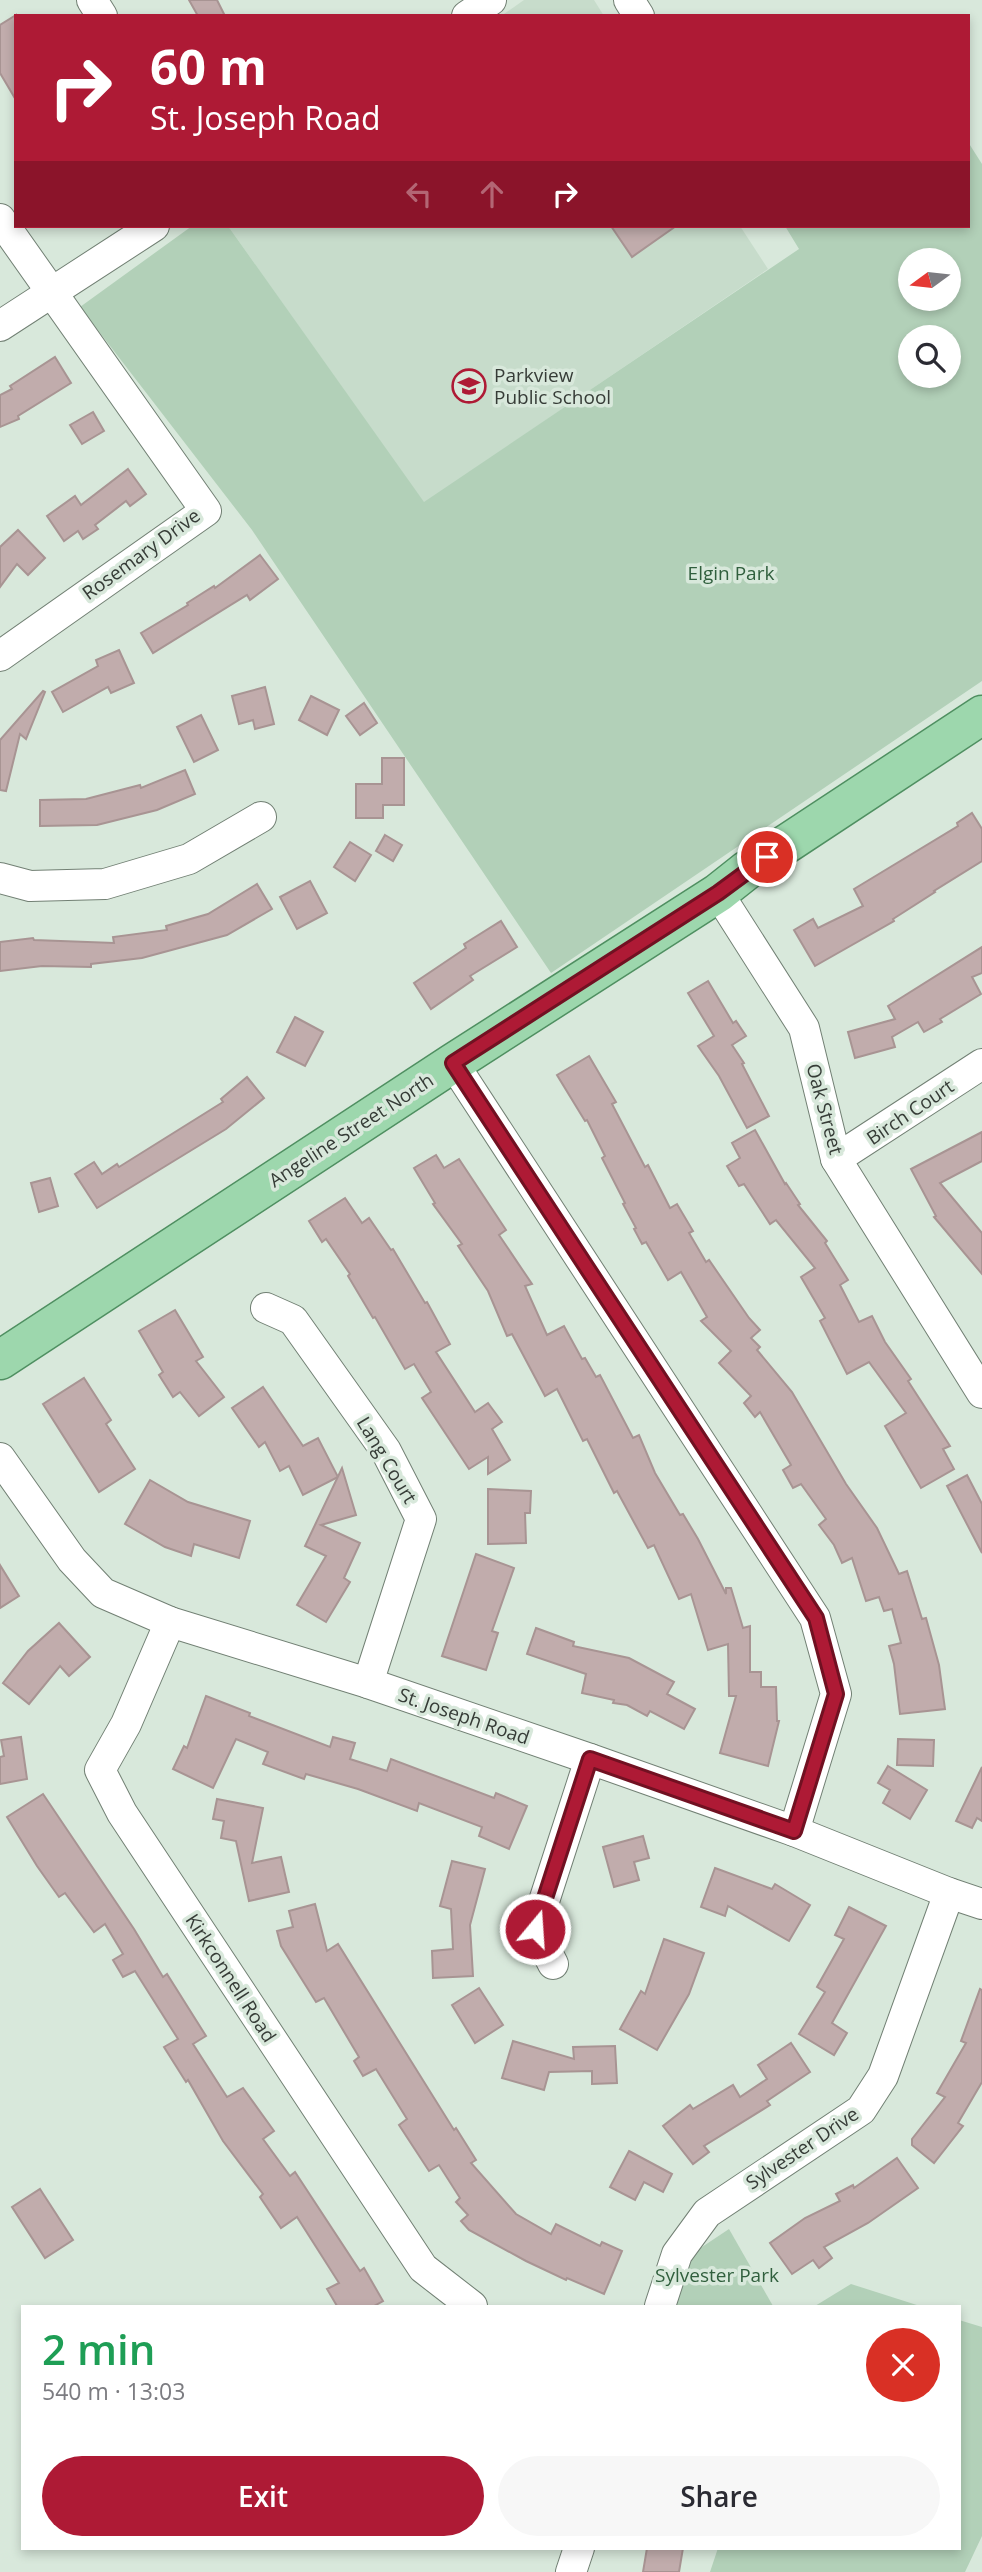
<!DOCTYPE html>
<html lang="en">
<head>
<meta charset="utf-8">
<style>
  :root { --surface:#fff; --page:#f7f7f7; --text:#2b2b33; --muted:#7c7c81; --accent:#ae1a35 }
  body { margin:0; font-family:"Open Sans",sans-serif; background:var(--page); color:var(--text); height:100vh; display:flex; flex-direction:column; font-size:26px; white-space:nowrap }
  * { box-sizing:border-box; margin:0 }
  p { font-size:23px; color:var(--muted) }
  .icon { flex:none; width:38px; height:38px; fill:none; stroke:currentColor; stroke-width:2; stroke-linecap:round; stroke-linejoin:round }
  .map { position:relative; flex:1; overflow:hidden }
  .details { position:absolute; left:21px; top:2305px; width:940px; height:245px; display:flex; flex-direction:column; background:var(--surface); border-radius:0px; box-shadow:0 4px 10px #0003 }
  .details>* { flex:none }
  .hud { position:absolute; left:14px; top:14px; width:956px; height:214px; border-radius:0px; box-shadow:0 4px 10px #0003; background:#ae1a35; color:#fff; overflow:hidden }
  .needle { width:46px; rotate:255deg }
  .fabs { position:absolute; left:898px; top:248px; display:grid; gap:14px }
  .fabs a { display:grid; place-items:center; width:63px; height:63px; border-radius:50%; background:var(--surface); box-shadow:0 4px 10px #0003; font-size:35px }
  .pin { position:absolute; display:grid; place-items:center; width:60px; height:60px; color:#fff; margin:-30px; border:4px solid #fff; border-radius:50%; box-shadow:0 2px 7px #0007 }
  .me { position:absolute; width:77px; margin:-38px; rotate:18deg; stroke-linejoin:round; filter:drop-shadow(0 0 5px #0008) }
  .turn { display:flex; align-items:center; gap:24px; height:147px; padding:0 21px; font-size:32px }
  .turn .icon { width:91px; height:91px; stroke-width:2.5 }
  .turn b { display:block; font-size:49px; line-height:60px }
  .lanes { display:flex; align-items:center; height:66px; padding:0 21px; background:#0003; justify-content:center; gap:35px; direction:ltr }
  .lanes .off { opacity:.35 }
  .round { display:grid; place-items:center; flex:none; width:74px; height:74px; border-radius:37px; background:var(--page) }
  .summary { display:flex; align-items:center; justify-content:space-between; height:119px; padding:0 21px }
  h1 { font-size:42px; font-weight:600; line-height:52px; color:#1e9e55 }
  .cta { display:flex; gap:14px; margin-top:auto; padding:14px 21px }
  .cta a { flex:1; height:80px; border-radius:42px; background:var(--accent); color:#fff; font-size:28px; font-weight:600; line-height:80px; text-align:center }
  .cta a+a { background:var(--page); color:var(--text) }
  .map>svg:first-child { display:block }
  .built { fill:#c7dccb }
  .green { fill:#b2d0b8; fill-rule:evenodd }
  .building { fill:#c1acac; stroke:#a89493; stroke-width:2 }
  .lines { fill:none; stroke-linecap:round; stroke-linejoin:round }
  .minor-casing { stroke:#728074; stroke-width:32 }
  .major-casing { stroke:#4f8f61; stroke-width:41 }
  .minor { stroke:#fff; stroke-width:30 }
  .major { stroke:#9dd7ad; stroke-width:38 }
  .route-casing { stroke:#711122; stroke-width:18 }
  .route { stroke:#ae1a35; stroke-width:12 }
  .labels { text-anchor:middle; stroke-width:7; stroke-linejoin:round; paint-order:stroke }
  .poi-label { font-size:19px; fill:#363c37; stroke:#d8e8db; text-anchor:start }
  .street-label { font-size:19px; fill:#363c37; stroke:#d8e8db }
  .park-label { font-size:19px; fill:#305f3d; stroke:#d8e8db }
</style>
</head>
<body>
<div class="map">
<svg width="982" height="2572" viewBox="0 0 982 2572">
  <rect width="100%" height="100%" fill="#d8e8db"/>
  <g class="built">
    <polygon points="524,0 594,0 604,16 501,16"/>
    <polygon points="228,226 740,226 768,269 424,503"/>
  </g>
  <g class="green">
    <path d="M968,142L982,164V681L551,973L252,530L80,307L192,226H228L424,502L799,249L785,226H968ZM910,261H948V299H910ZM910,338H948V376H910Z"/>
    <polygon points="729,2229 773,2306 675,2306 690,2255"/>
    <polygon points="851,2284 920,2306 815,2306"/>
    <polygon points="959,2320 982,2327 982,2536 965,2572 710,2572 718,2548 959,2548"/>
  </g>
  <g class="building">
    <polygon points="189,0 217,0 225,16 198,16"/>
    <polygon points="16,15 16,100 0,73 0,25"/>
    <polygon points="611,226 676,226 632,257"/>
    <polygon points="55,357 71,383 18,416 19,419 0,427 0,395 12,389 10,386"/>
    <polygon points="93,412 104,431 82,444 70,425"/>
    <polygon points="128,469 146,494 130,506 126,501 95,525 98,529 83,539 78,531 64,541 47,516 75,496 81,505"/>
    <polygon points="18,530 45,558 28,575 17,564 0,587 0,547"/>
    <polygon points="260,555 278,579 250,600 247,595 153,653 141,633 188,605 187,603 214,586 215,588"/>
    <polygon points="119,650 134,683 111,693 108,687 63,712 52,692 98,666 96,660"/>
    <polygon points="265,687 274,724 255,729 253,720 239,724 232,696"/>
    <polygon points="43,691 45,692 26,739 20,734 6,791 0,790 0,740"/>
    <polygon points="311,696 339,710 327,735 299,720"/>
    <polygon points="364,703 377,723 360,735 346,716"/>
    <polygon points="201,715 218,750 194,762 177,727"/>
    <polygon points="382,758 404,758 404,805 383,805 383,818 356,818 356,784 382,784"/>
    <polygon points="185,770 195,794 157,810 97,825 40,826 40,800 86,799 140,785 141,788"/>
    <polygon points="972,813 982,829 982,861 934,891 935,892 893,919 894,921 815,966 794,930 813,919 818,928 863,906 854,889 958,826 957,823"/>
    <polygon points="385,835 402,845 393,861 376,851"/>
    <polygon points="350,842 371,855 355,881 334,867"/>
    <polygon points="310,881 327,913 297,929 280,897"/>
    <polygon points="257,884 272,909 227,935 142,958 91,964 91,967 42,966 0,971 0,942 33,938 34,940 114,943 113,937 167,930 166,926 208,914"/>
    <polygon points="501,921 517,947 470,976 473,980 431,1009 414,983 466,948 464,944"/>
    <polygon points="982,947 982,973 972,977 981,994 940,1019 942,1022 924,1032 918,1022 892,1037 895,1047 855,1058 848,1032 895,1019 888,1006"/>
    <polygon points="708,981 733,1023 736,1021 746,1036 732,1045 744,1063 742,1064 769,1116 747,1128 719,1076 698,1046 714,1036 688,993"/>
    <polygon points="295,1017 323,1032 305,1066 277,1052"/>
    <polygon points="589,1056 616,1102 612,1104 645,1167 648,1165 670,1208 677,1204 693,1231 689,1233 706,1262 709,1260 749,1318 760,1330 751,1338 760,1347 757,1350 792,1392 846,1484 877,1528 899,1574 907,1571 922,1619 926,1618 939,1665 945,1709 900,1714 894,1664 889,1646 901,1643 892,1609 884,1611 879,1597 866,1601 852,1558 842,1563 834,1545 819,1525 826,1519 801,1484 793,1488 783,1470 791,1465 760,1412 755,1417 744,1403 751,1396 719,1363 731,1351 701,1321 707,1317 681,1272 668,1280 646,1242 642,1244 634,1229 636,1228 623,1204 625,1203 602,1158 605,1156 587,1120 585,1121 557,1075"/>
    <polygon points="247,1077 264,1098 226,1129 97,1208 75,1174 94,1162 102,1174 117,1164 119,1167 223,1102 221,1099"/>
    <polygon points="755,1130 785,1184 786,1183 800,1204 798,1205 827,1241 825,1243 848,1280 840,1285 859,1322 872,1316 885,1342 911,1379 908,1381 950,1446 943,1449 954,1469 921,1488 885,1426 906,1413 869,1362 847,1374 820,1321 825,1318 801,1277 815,1268 776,1220 770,1224 744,1184 739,1186 727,1166 740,1158 732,1143"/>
    <polygon points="982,1132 982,1161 940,1183 982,1233 982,1274 934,1217 936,1216 911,1169"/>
    <polygon points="436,1155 444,1168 459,1159 506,1230 499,1235 532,1284 525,1286 547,1335 564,1326 582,1359 585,1358 596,1377 600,1375 633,1438 639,1435 655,1473 680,1515 683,1514 698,1539 726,1594 726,1588 731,1588 743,1628 750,1626 750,1672 761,1672 761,1687 776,1687 777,1721 779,1721 768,1766 720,1753 736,1696 729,1696 728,1644 708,1650 691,1594 679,1599 654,1545 648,1548 617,1491 614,1493 587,1439 583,1441 557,1389 545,1396 512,1334 507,1336 488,1291 458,1246 462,1244 433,1204 435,1203 414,1168"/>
    <polygon points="50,1178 58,1206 39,1212 31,1183"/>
    <polygon points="345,1198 362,1223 369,1218 391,1250 393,1249 425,1303 427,1302 450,1344 436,1352 475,1412 488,1403 502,1422 492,1429 510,1460 488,1474 488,1457 469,1469 422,1398 431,1392 414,1364 405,1369 375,1317 373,1318 348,1276 350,1274 326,1239 322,1242 309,1221"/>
    <polygon points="175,1310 203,1357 196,1361 224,1397 199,1416 180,1392 173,1397 159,1375 163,1372 139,1331"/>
    <polygon points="84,1378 111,1420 106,1424 135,1469 99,1492 43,1404"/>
    <polygon points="263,1387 303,1446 318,1438 338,1477 303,1495 289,1466 280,1471 265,1442 259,1447 232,1408"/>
    <polygon points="342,1468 356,1515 321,1525 360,1543 344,1578 350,1582 326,1622 297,1605 326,1556 305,1546"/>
    <polygon points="967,1475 982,1504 982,1553 947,1486"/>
    <polygon points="150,1480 188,1502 250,1521 239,1558 194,1544 191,1556 165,1547 125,1524"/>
    <polygon points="488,1489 531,1491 530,1513 525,1513 526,1543 488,1544"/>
    <polygon points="476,1554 514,1568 492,1631 498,1633 486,1670 442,1656"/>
    <polygon points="0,1565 19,1596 0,1608"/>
    <polygon points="59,1623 90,1657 69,1676 60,1666 29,1704 3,1683 28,1651"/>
    <polygon points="536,1628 574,1642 573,1646 629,1658 674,1682 667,1694 695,1709 684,1729 650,1711 647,1716 627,1705 613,1703 614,1700 582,1693 586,1674 527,1654"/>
    <polygon points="206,1696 250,1713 249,1716 330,1747 333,1737 355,1743 350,1759 387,1771 391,1759 494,1798 496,1793 527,1806 509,1849 479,1836 482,1827 419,1803 417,1811 358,1789 306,1774 304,1779 263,1764 268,1752 236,1739 213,1788 173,1769 184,1746 187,1748"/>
    <polygon points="21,1737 27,1779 0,1784 0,1757 4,1756 1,1740"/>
    <polygon points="898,1739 934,1740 933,1766 897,1765"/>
    <polygon points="888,1766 927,1790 910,1819 883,1803 890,1790 878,1783"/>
    <polygon points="982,1767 982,1821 977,1818 972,1828 956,1821"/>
    <polygon points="43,1794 134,1929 163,1977 167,1974 206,2036 193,2044 227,2097 243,2088 274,2131 263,2139 290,2176 295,2172 360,2271 364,2268 383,2301 374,2306 337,2306 327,2289 339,2283 297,2217 281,2228 260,2197 263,2194 223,2141 188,2080 186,2082 164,2047 178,2039 135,1971 123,1977 113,1960 123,1954 105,1924 94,1932 65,1893 59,1897 37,1866 7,1817"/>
    <polygon points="217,1799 263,1808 252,1863 281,1857 289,1892 249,1901 236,1841 221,1838 224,1821 213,1819"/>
    <polygon points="643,1836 649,1858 634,1862 639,1880 614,1887 603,1847"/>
    <polygon points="452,1861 485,1869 470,1925 473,1976 433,1978 432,1951 453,1949 451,1909 440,1906"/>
    <polygon points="715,1868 772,1889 775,1884 810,1905 789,1941 728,1906 725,1916 701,1907"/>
    <polygon points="315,1904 327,1951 338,1944 454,2130 456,2128 476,2160 471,2163 516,2214 551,2234 556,2224 600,2246 602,2242 622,2251 604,2294 567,2278 566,2280 526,2261 469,2230 461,2221 468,2215 456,2202 460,2198 439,2165 429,2171 399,2125 407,2119 376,2069 363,2076 354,2061 359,2057 324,1998 316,2002 281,1946 277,1931 293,1927 289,1911"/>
    <polygon points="849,1907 886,1926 832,2023 847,2033 834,2055 799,2034 825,1992 817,1987 844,1939 835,1935"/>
    <polygon points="664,1939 704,1953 689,1994 657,2050 620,2029 641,1991 645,1994"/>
    <polygon points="479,1988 503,2025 475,2043 452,2005"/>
    <polygon points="980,1989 982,1990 982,2082 958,2123 963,2126 934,2163 912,2145 912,2139 945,2097 937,2093 966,2043 961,2041"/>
    <polygon points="513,2041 574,2059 573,2047 615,2046 617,2083 592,2084 592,2071 549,2072 544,2090 502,2078"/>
    <polygon points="791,2043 810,2072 767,2101 770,2105 704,2146 709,2152 693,2164 663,2126 690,2105 693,2109 733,2085 740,2097 767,2079 758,2065"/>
    <polygon points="629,2151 672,2174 663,2192 644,2182 635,2200 610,2187"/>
    <polygon points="897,2158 918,2188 868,2223 824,2247 832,2258 819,2268 813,2260 792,2274 770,2243 805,2218 840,2201 836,2194 853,2185 854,2188"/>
    <polygon points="40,2189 73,2240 45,2258 12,2207"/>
    <polygon points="647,2548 683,2548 679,2572 643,2572"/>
  </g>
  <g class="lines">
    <defs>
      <g id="minor">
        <polyline points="92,0 102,16"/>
        <polyline points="629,0 639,16"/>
        <polyline points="467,16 491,0"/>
        <polyline points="0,219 206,511 0,656"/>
        <polyline points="0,326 154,226"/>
        <polyline points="0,878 30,886 105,884 189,859 261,817"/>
        <polyline points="718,893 804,1028 836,1159 982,1393"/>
        <polyline points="453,1063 815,1618 836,1694 794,1831"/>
        <polyline points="836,1159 982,1064"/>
        <polyline points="266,1308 293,1320 386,1451 421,1519 368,1683"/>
        <polyline points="0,1458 72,1560 103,1593 170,1622 368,1683 590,1759 794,1831 949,1893 982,1904"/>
        <polyline points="170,1622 126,1724 100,1770 122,1813 423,2268 472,2306"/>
        <polyline points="553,1964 535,1929 590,1759"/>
        <polyline points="660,2306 677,2254 707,2213 861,2110 883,2076 949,1893"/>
        <polyline points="571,2572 579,2548"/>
      </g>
      <polyline id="major" points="0,1360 453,1063 718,893 747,870 982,715"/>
    </defs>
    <use href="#minor" class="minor-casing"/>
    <use href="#major" class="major-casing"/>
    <use href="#minor" class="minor"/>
    <use href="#major" class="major"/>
  </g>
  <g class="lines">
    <defs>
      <polyline id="route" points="535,1929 590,1759 794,1831 836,1694 816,1618 453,1063 718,893 767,857"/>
    </defs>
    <use href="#route" class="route-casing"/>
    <use href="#route" class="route"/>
  </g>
  <defs>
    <symbol id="school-ring" viewBox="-11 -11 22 22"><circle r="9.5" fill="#d8e8db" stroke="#ae1a35" stroke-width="1.5"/><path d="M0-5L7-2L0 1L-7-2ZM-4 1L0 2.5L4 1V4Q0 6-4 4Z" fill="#ae1a35"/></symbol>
  </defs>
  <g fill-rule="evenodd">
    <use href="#school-ring" x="450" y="367" width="38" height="38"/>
  </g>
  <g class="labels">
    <g class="poi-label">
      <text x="494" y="382">Parkview<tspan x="494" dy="22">Public School</tspan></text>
    </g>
    <g class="street-label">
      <text transform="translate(141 554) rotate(-36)" y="7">Rosemary Drive</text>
      <text transform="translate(825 1109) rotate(75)" y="7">Oak Street</text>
      <text transform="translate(910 1112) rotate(-34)" y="7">Birch Court</text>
      <text transform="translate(351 1130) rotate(-33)" y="7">Angeline Street North</text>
      <text transform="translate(387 1460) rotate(59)" y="7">Lang Court</text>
      <text transform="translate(464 1716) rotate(19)" y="7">St. Joseph Road</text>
      <text transform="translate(231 1978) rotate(57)" y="7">Kirkconnell Road</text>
      <text transform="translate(802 2148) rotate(-34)" y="7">Sylvester Drive</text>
    </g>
    <g class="park-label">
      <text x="731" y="580">Elgin Park</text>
      <text x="717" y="2282">Sylvester Park</text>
    </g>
  </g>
</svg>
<div class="fabs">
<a><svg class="needle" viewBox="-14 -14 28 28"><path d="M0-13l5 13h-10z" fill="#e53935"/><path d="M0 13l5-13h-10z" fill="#7c7c81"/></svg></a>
<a><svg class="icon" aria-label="search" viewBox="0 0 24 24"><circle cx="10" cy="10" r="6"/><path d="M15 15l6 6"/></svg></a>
</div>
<div class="pin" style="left:767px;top:857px;background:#d93025"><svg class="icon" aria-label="arrive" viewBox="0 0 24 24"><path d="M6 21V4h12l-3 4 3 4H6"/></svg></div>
<svg class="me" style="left:535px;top:1929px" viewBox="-20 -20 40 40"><circle r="17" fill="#ae1a35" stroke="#fff" stroke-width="3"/><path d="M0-11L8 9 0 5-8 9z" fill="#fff"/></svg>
<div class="hud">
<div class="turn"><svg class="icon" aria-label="right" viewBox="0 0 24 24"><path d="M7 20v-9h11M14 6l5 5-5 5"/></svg><div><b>60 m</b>St. Joseph Road</div></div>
<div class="lanes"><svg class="icon off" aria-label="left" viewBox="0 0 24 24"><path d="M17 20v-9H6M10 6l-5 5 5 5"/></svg><svg class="icon off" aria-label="ahead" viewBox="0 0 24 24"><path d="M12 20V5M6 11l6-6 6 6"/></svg><svg class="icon" aria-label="right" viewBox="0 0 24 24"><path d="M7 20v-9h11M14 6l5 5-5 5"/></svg></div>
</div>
<section class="details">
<div class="summary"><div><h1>2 min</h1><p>540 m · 13:03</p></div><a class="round" style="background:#d93025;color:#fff"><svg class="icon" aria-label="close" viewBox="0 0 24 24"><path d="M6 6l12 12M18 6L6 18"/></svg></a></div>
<div class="cta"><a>Exit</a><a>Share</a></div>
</section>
</div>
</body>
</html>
